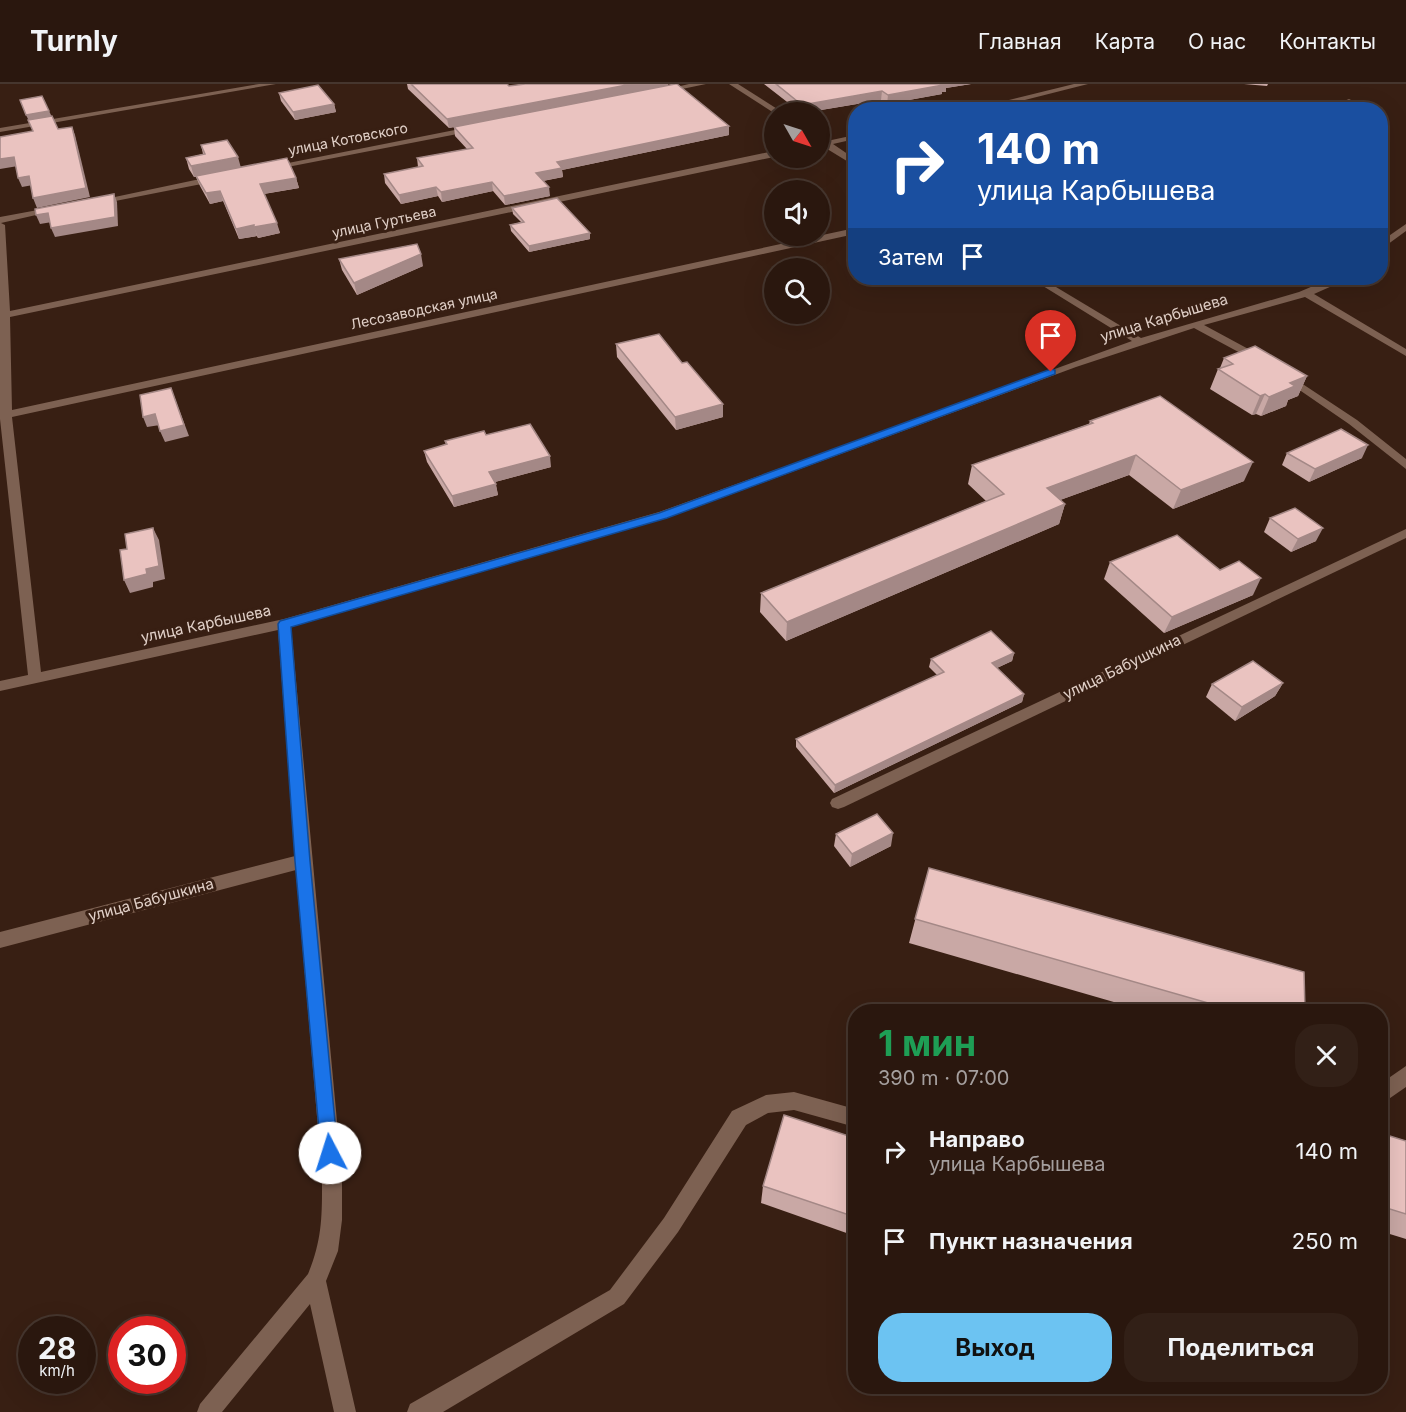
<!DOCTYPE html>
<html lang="ru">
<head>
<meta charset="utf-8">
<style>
  :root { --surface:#2a170e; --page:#322017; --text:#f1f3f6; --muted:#a59f9e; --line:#46362e; --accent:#6cc3f2 }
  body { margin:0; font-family:Inter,sans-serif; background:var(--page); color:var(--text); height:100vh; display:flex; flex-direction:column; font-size:22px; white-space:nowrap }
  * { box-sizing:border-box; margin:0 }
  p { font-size:20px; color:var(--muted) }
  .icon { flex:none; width:33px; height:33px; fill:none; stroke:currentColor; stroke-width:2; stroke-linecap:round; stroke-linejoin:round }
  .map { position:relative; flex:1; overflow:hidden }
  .sheet { position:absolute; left:848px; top:920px; width:540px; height:390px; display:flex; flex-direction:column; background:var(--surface); border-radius:24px; box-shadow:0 6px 24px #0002,0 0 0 2px var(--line) }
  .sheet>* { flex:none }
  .guide { position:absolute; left:848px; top:18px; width:540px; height:183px; border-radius:24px; box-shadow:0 6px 24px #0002,0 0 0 2px var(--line); background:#1a4fa0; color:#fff; overflow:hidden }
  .needle { width:39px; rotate:129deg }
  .tools { position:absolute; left:764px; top:18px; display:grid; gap:12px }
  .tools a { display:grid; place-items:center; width:66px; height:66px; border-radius:50%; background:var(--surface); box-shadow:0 6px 24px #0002,0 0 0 2px var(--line); font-size:30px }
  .speed { position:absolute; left:18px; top:1232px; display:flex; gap:12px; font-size:30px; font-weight:700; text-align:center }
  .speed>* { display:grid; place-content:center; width:78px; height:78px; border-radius:50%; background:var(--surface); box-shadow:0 6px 24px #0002,0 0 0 2px var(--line); line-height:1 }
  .speed small { font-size:15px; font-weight:400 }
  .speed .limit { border:9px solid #d22; background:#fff; color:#111 }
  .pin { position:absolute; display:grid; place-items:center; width:51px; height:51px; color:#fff; margin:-62px -26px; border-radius:50% 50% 50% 0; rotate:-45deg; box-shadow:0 0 6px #0007 }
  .pin .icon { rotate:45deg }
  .me { position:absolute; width:66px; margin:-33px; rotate:355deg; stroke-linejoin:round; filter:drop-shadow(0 0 4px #0008) }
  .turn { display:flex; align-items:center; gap:21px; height:126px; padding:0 30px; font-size:27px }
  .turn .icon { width:78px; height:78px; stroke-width:2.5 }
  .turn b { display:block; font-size:42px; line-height:51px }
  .then { display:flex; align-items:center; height:57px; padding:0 30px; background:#0003; gap:12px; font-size:22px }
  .round { display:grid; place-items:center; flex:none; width:63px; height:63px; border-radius:24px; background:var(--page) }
  .overview { display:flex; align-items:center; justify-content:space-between; height:102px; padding:0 30px }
  h1 { font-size:36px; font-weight:700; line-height:45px; color:#1e9e55 }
  .button { display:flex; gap:12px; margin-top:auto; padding:12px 30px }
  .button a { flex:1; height:69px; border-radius:24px; background:var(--accent); color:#111; font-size:24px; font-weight:700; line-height:69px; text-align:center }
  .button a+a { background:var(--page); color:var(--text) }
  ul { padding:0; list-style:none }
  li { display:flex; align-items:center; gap:18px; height:90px; padding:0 30px }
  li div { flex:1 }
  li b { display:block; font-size:22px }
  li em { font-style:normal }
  header { display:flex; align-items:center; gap:36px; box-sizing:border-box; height:84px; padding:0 30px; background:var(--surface); border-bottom:2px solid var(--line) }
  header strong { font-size:28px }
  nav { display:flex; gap:33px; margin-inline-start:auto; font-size:21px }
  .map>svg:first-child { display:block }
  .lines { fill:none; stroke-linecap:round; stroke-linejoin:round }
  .minor { fill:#7d6152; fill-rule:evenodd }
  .wall { fill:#c9a8a5 }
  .shaded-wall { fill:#a48886 }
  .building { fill:#eac3c0; stroke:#a48886; stroke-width:1.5 }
  .route { fill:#1a73e8; stroke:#114b97; stroke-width:1.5 }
  .labels { text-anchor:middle; stroke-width:6; stroke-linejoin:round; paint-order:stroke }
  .far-street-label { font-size:14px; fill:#e1d0c8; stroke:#381f13 }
  .street-label { font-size:15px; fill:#e1d0c8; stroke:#381f13 }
</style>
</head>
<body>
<header>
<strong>Turnly</strong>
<nav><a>Главная</a><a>Карта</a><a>О нас</a><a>Контакты</a></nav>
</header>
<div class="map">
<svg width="1406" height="1328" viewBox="0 0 1406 1328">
  <rect width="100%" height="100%" fill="#381f13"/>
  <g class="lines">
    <g class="minor">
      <polygon points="259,0 276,0 0,48 0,44"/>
      <polygon points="689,0 706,0 663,9 659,7"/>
      <polygon points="729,0 738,0 782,28 774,29"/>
      <polygon points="1074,0 1088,0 985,26 969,26"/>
      <polygon points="1349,15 1353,17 1352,19 1334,26 1322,26"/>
      <polygon points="475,42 479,44 478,46 272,86 268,83"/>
      <polygon points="855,51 855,55 833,60 855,75 855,82 819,60 819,53 827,57"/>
      <path d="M774,67V73L10,233L12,326L855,144V150L12,333L41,588L284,535L659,428L1132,257L1030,194H1041L1141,254L1299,208L1332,194H1343L1332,202L1314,210L1406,265V272L1305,213L1204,241L1265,274V278H1257L1194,244L1076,283L667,434L291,543L342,1091V1136L338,1167L326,1197L356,1328H334L310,1220L222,1328H197L200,1320L308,1190C323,1154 322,1129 322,1091L296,786L0,864V848L295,772L278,546L0,607V597L28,591L0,335V133L54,123L58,126L1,139L5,141L10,227Z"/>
      <polygon points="219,91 222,92 222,96 95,121 91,118"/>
      <polygon points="1406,140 1406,147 1380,166 1380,158"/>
      <polygon points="1286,289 1357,336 1406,375 1406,385 1349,340 1282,294 1281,292"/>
      <polygon points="1406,445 1406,454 844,723 838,725 832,723 830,719 832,715"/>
      <polygon points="1406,982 1406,1003 1380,1021 1380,1000"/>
      <polygon points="794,1008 855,1025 855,1043 794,1026 768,1029 746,1041 678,1148 624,1220 443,1328 407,1328 410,1320 610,1206 664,1134 732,1027 766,1011"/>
    </g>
  </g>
  <g class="wall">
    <polygon points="407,0 507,0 509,2 668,1 729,42 729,51 562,86 563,93 543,97 550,112 505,121 493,107 442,118 438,112 401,120 385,99 384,90 418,83 417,74 467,65 455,52 454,43 449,44 408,5"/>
    <polygon points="764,0 971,0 946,4 946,8 942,8 942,10 887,20 881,16 809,28 800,28"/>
    <polygon points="1244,0 1268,0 1267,2"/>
    <polygon points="279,9 334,20 336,28 295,36 281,17"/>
    <polygon points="201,61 241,83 296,94 299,104 264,110 280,149 258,154 257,152 239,155 223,117 210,120 200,102 196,93 194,93 189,85 186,74 203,70"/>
    <polygon points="512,124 590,149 590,155 529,168 511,147 510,141 521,138 513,130"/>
    <polygon points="339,175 423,182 357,211 342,186"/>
    <polygon points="616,260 723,333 676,346 617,273"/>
    <polygon points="1224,274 1307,292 1298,312 1288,316 1286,322 1261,332 1256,330 1252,331 1210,305 1218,285 1220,284"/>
    <polygon points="1090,337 1244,397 1173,425 1129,391 1060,416 1065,420 1059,440 786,557 760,528 761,509 986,417 968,400 972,381 1089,340"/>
    <polygon points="486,351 551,383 495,398 498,411 454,423 427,378 424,367 446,361 445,357"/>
    <polygon points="1287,369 1362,374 1309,398 1282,381"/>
    <polygon points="1270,434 1316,457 1291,468 1264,448"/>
    <polygon points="1110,478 1220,486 1253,511 1164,549 1104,495"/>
    <polygon points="1014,569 1012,577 997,584 1024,610 1022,618 834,709 796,663 796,655 937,591 929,583 931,575"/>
    <polygon points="1283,599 1275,612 1235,637 1206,613 1212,600"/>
    <polygon points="836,750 891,762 850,783 834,762"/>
    <polygon points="929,784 1305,927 1145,927 909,859"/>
    <polygon points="1380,1049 1406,1057 1406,1155 1380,1147"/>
    <polygon points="855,1054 855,1152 761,1119 763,1102"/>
  </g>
  <g class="shaded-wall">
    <polygon points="632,0 668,0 668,2 449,44 447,35"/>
    <polygon points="941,0 971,0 946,4 946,8 942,8 942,10 887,20 888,11"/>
    <polygon points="882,7 881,16 809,28 802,28 802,21"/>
    <polygon points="334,20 336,28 295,36 293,28"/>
    <polygon points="49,27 52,33 29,37 26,31"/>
    <polygon points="729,42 729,51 562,86 563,93 537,98 536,89 557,78"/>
    <polygon points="72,43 75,51 90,113 37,124 33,114"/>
    <polygon points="14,73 18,82 0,85 0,75"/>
    <polygon points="238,73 241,84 194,93 191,82"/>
    <polygon points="29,92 33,101 22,103 18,94"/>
    <polygon points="296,94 299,104 263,110 260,100"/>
    <polygon points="492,98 493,107 442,118 441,108"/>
    <polygon points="436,103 438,112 401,120 399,111"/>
    <polygon points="549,103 550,112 505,121 504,112"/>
    <polygon points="220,107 223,117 210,120 206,109"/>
    <polygon points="114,110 117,118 118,142 55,153 51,144"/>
    <polygon points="48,129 52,138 40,140 36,131"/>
    <polygon points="277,139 280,149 258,154 254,143"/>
    <polygon points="254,141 257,152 239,155 236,145"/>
    <polygon points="590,149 590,155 529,168 529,162"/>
    <polygon points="421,170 423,182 357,211 354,199"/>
    <polygon points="1307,292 1298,312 1288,316 1286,322 1261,332 1269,313 1290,299"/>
    <polygon points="171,304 189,352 165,358 160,347"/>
    <polygon points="1265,310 1256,330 1252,331 1260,312"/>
    <polygon points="723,320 723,333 676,346 675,333"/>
    <polygon points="155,330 160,341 147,343 143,333"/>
    <polygon points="1368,361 1362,374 1309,398 1315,385"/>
    <polygon points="1136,371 1129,391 1041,423 1047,404"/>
    <polygon points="550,372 551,383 491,399 489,388"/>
    <polygon points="1253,378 1244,397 1173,425 1181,406"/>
    <polygon points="496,400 498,411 454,423 452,412"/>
    <polygon points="1065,420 1059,440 786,557 787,538"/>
    <polygon points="153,444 159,456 165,495 153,498 153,503 130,509 124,496 146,485"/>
    <polygon points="1323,444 1316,457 1291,468 1298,455"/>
    <polygon points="1261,494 1253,511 1164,549 1172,533"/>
    <polygon points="1014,569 1012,577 990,587 992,579"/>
    <polygon points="1283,599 1275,612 1235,637 1242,623"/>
    <polygon points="1024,610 1022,618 834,709 835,701"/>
    <polygon points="893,749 891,762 850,783 852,770"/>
  </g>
  <g class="building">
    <polygon points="411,0 507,0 509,2 525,0 632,0 447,35"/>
    <polygon points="675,0 677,0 729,42 557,78 562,84 536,89 549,103 504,112 492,98 441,108 436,103 399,111 384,90 423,82 417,74 473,64 454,43"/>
    <polygon points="776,0 941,0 943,1 888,11 882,7 802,21"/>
    <polygon points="318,1 334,20 293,28 279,9"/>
    <polygon points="42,12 49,27 26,31 20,16"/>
    <polygon points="52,32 58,45 72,43 86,104 33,114 29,92 18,94 14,73 0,75 0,53 33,47 28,36"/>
    <polygon points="227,56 238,73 191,82 186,74 205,70 201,61"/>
    <polygon points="287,74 296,94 260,100 277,139 254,143 254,141 236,145 220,107 206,109 196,92"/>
    <polygon points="114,110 115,133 51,144 48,129 36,131 35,125"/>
    <polygon points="557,114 590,149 529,162 510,141 524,138 512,124"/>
    <polygon points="417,160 421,170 354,199 339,175"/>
    <polygon points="659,250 682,279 687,278 723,320 675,333 616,260"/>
    <polygon points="1255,262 1307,292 1290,299 1295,302 1269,313 1265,310 1260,312 1218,285 1233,280 1224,274"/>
    <polygon points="171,304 184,341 160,347 155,330 143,333 140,311"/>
    <polygon points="1160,312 1253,378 1181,406 1136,371 1047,404 1065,420 787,538 761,509 1004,410 972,381 1093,339 1090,337"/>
    <polygon points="530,340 550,372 489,388 496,400 452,412 424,367 447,360 445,357 484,347 486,351"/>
    <polygon points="1341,345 1368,361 1315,385 1287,369"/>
    <polygon points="1295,424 1323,444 1298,455 1270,434"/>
    <polygon points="153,444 159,482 146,485 147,490 124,496 120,466 127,465 125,450"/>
    <polygon points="1177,451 1220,486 1239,477 1261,494 1172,533 1110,478"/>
    <polygon points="991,547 1014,569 992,579 1024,610 835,701 796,655 944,588 931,575"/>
    <polygon points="1253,577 1283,599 1242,623 1212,600"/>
    <polygon points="877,730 893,749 852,770 836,750"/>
    <polygon points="929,784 1304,888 1305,927 1236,927 915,835"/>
    <polygon points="784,1031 855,1054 855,1133 763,1102"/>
    <polygon points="1380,1049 1406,1057 1406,1130 1380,1122"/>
  </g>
  <polygon class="route" points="1051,285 1055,286 1055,290 667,434 291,543 310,777 338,1069 336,1075 330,1078 323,1075 321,1069 295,777 278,540 280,537 659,429"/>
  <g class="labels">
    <g class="far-street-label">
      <text transform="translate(348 55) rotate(-11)" y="5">улица Котовского</text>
      <text transform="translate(384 138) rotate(-12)" y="5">улица Гуртьева</text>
      <text transform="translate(424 225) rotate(-12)" y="5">Лесозаводская улица</text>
    </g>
    <g class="street-label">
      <text transform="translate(1164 234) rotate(-17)" y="5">улица Карбышева</text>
      <text transform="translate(206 540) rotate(-12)" y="5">улица Карбышева</text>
      <text transform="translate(1122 583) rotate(-26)" y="5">улица Бабушкина</text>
      <text transform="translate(151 816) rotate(-15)" y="5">улица Бабушкина</text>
    </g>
  </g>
</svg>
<div class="tools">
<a><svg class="needle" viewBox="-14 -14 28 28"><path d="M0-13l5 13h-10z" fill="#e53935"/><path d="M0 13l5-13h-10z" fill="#a59f9e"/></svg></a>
<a><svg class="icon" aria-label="sound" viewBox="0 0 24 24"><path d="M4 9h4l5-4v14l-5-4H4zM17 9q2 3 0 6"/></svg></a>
<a><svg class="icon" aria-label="search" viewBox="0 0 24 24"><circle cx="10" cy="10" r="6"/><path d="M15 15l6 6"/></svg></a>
</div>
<div class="speed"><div>28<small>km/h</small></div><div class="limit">30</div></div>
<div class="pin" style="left:1051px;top:288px;background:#d93025"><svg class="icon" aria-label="arrive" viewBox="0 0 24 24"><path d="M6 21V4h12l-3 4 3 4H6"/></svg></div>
<svg class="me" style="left:330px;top:1069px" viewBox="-20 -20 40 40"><circle r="19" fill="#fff"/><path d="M0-13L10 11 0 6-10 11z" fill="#1a73e8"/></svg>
<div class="guide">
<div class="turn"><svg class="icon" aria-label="right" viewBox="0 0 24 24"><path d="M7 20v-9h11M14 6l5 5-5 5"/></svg><div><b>140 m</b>улица Карбышева</div></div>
<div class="then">Затем<svg class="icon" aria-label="arrive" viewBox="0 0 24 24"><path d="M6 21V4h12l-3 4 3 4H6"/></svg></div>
</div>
<section class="sheet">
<div class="overview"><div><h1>1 мин</h1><p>390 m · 07:00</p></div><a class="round"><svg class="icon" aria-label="close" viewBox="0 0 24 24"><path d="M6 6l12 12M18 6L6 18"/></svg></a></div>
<ul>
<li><svg class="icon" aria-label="right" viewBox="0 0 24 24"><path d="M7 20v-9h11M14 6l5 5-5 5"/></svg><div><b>Направо</b><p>улица Карбышева</p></div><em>140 m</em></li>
<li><svg class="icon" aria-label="arrive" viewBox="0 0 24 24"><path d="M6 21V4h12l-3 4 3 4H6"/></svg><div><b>Пункт назначения</b></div><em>250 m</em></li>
</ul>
<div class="button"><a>Выход</a><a>Поделиться</a></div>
</section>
</div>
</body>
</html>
